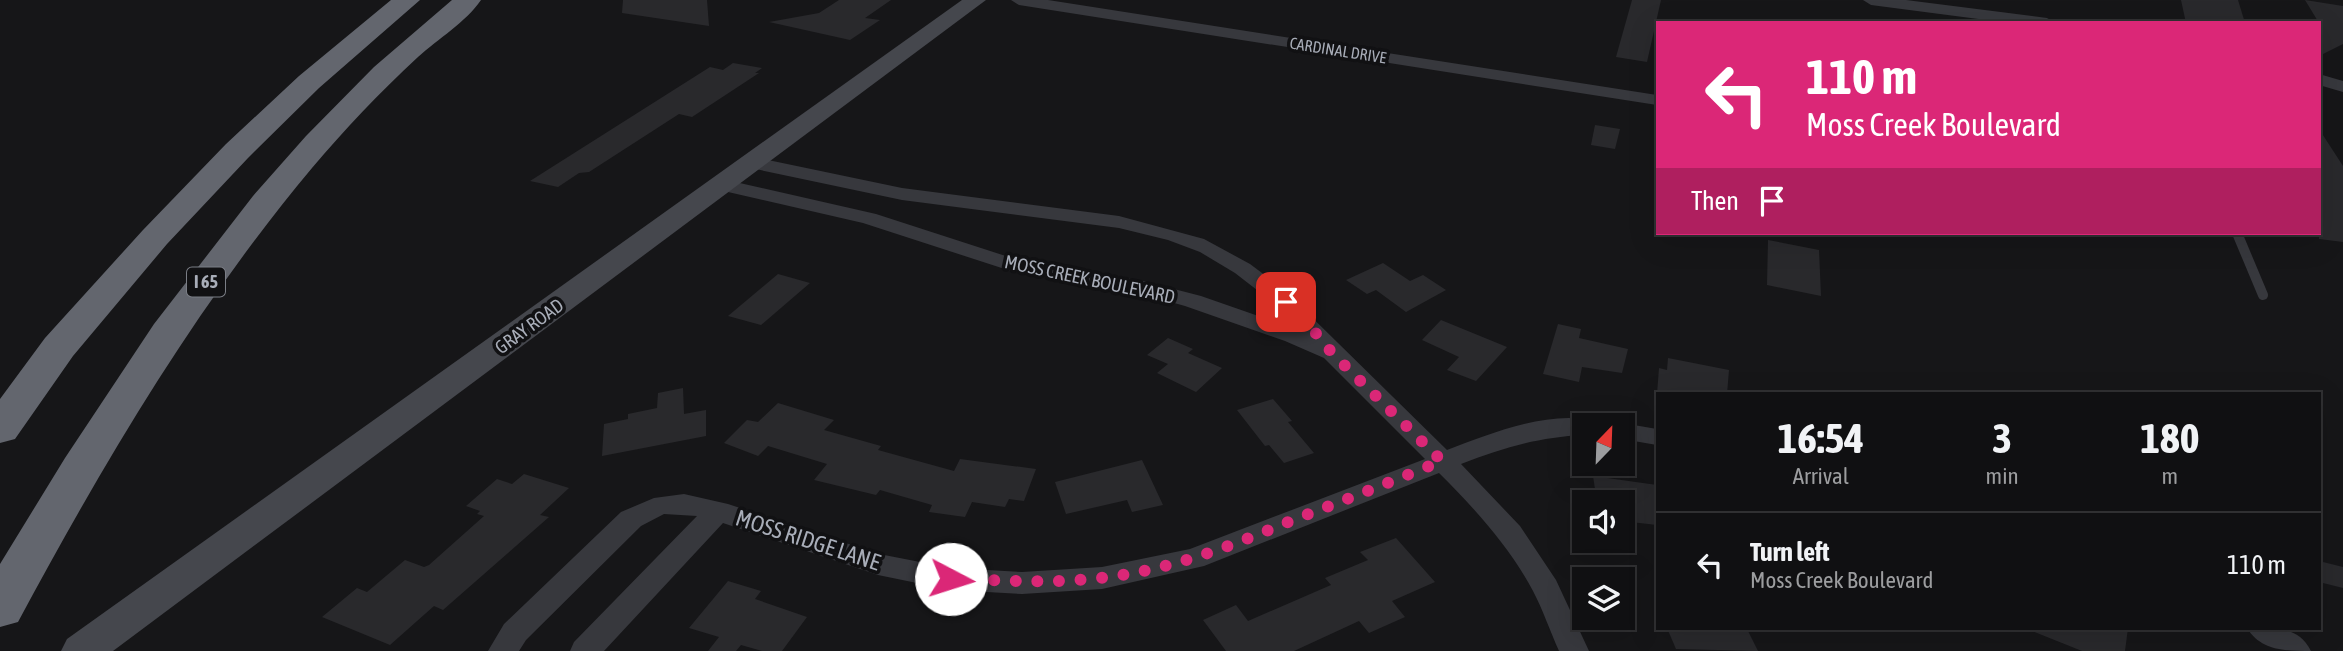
<!DOCTYPE html>
<html lang="en">
<head>
<meta charset="utf-8">
<style>
  :root { --surface:#101012; --page:#19191b; --text:#f1f3f6; --muted:#9c9d9f; --line:#303032 }
  body { margin:0; font-family:"Asap Condensed",sans-serif; background:var(--page); color:var(--text); height:100vh; display:flex; flex-direction:column; font-size:26px; white-space:nowrap }
  * { box-sizing:border-box; margin:0 }
  p { font-size:23px; color:var(--muted) }
  .icon { flex:none; width:38px; height:38px; fill:none; stroke:currentColor; stroke-width:2; stroke-linecap:round; stroke-linejoin:round }
  .map { position:relative; flex:1; overflow:hidden }
  .drawer { position:absolute; left:1656px; top:392px; width:665px; height:238px; display:flex; flex-direction:column; background:var(--surface); border-radius:0px; box-shadow:0 7px 28px #0002,0 0 0 2px var(--line) }
  .drawer>* { flex:none }
  .hud { position:absolute; left:1656px; top:21px; width:665px; height:214px; border-radius:0px; box-shadow:0 7px 28px #0002,0 0 0 2px var(--line); background:#db2777; color:#fff; overflow:hidden }
  .needle { width:46px; rotate:23deg }
  .controls { position:absolute; left:1572px; top:413px; display:grid; gap:14px }
  .controls a { display:grid; place-items:center; width:63px; height:63px; border-radius:0px; background:var(--surface); box-shadow:0 7px 28px #0002,0 0 0 2px var(--line); font-size:35px }
  .pin { position:absolute; display:grid; place-items:center; width:60px; height:60px; color:#fff; margin:-30px; border-radius:14px; box-shadow:0 4px 10px #0006 }
  .me { position:absolute; width:77px; margin:-38px; rotate:95deg; stroke-linejoin:round; filter:drop-shadow(0 0 5px #0008) }
  .turn { display:flex; align-items:center; gap:24px; height:147px; padding:0 35px; font-size:32px }
  .turn .icon { width:91px; height:91px; stroke-width:2.5 }
  .turn b { display:block; font-size:49px; line-height:60px }
  .then { display:flex; align-items:center; height:66px; padding:0 35px; background:#0003; gap:14px; font-size:26px }
  .eta { display:flex; justify-content:space-evenly; align-items:center; height:119px; text-align:center }
  .eta b { font-size:42px; font-weight:700; line-height:49px }
  ul { padding:0; list-style:none }
  li { display:flex; align-items:center; gap:21px; height:105px; padding:0 35px; border-top:2px solid var(--line) }
  li div { flex:1 }
  li b { display:block; font-size:26px }
  li em { font-style:normal }
  .map>svg:first-child { display:block }
  .building { fill:#29292c }
  .lines { fill:none; stroke-linecap:round; stroke-linejoin:round }
  .lane { stroke:#37383d; stroke-width:10 }
  .street { fill:#37383d; fill-rule:evenodd }
  .secondary { fill:#45474d; fill-rule:evenodd }
  .highway { fill:#63666e; fill-rule:evenodd }
  .route { stroke:#db2777; stroke-width:12; stroke-dasharray:0 21.6 }
  .labels { text-anchor:middle; stroke-width:7; stroke-linejoin:round; paint-order:stroke }
  .far-street-label { font-size:16px; fill:#a8adb8; stroke:#111113 }
  .shield { fill:#111113; stroke:#7b7e86; stroke-width:2 }
  .shield-label { font-size:18px; font-weight:bold; fill:#a8adb8 }
  .street-label { font-size:19px; fill:#a8adb8; stroke:#111113 }
  .near-street-label { font-size:23px; fill:#a8adb8; stroke:#111113 }
</style>
</head>
<body>
<div class="map">
<svg width="2343" height="651" viewBox="0 0 2343 651">
  <rect width="100%" height="100%" fill="#161618"/>
  <g class="building">
    <polygon points="623,0 707,0 709,26 622,13"/>
    <polygon points="839,0 891,0 865,18 880,20 850,40 769,22 819,13"/>
    <polygon points="1632,0 1661,0 1647,62 1616,57"/>
    <polygon points="2181,0 2238,0 2245,23 2186,23"/>
    <polygon points="2305,0 2343,6 2343,44 2319,56 2319,23"/>
    <polygon points="733,63 762,68 755,73 759,73 692,117 679,114 589,172 579,173 558,187 530,181 710,67 723,70"/>
    <polygon points="1595,125 1620,129 1615,149 1591,145"/>
    <polygon points="2319,129 2343,166 2343,242 2319,239"/>
    <polygon points="1768,240 1819,250 1821,296 1767,285"/>
    <polygon points="1383,263 1410,281 1423,275 1446,290 1406,312 1376,290 1367,294 1346,280"/>
    <polygon points="778,274 810,283 761,325 728,316"/>
    <polygon points="1441,320 1507,347 1476,381 1447,370 1459,357 1422,340"/>
    <polygon points="1558,324 1581,329 1579,338 1628,349 1622,373 1582,367 1579,382 1543,374"/>
    <polygon points="1168,338 1193,349 1188,353 1222,368 1196,392 1157,373 1168,364 1147,355"/>
    <polygon points="1668,358 1729,370 1727,394 1657,394 1659,368 1667,370"/>
    <polygon points="683,388 684,414 706,410 706,436 602,456 604,424 628,419 628,414 657,408 658,393"/>
    <polygon points="1273,399 1292,421 1288,422 1314,453 1284,463 1269,445 1265,446 1237,410"/>
    <polygon points="778,403 834,420 824,430 881,446 878,450 954,471 960,459 1036,469 1024,501 1009,499 1005,507 972,502 965,517 929,512 932,505 880,490 876,495 814,480 827,464 768,446 758,456 724,443 747,420 758,422"/>
    <polygon points="1142,460 1163,505 1132,512 1127,500 1066,514 1055,482"/>
    <polygon points="524,474 569,488 540,515 549,517 443,610 434,606 390,645 322,617 357,588 367,592 405,560 424,567 429,565 484,516 477,514 480,511 466,506 497,479 512,484"/>
    <polygon points="1593,476 1657,485 1657,525 1622,521 1622,502 1597,502"/>
    <polygon points="1396,538 1435,582 1392,601 1405,617 1369,633 1359,621 1294,651 1226,651 1203,620 1236,605 1248,621 1331,585 1325,578 1368,560 1360,552"/>
    <polygon points="2319,561 2343,567 2343,588 2319,582"/>
    <polygon points="728,581 761,591 755,599 807,617 782,651 762,651 741,645 736,651 708,651 719,637 689,628"/>
    <polygon points="1667,628 1747,629 1758,651 1676,649"/>
    <polygon points="2128,628 2125,651 2082,651 2027,629"/>
  </g>
  <g class="lines">
    <polyline class="lane" points="2237,233 2263,295"/>
    <g class="street">
      <polygon points="1011,0 1048,0 1657,95 1657,105 1019,5"/>
      <polygon points="1863,0 1906,0 2047,18 2055,23 2009,23 1871,5"/>
      <polygon points="2319,74 2343,81 2343,92 2319,85"/>
      <path d="M753,157L902,188L1119,216L1204,239L1250,264L1282,288L1447,450C1487,435 1550,409 1593,421L1595,425H1584V435C1539,437 1502,448 1461,464L1520,526L1556,580L1589,651H1559C1550,631 1543,610 1533,591C1509,546 1475,509 1439,473L1204,566L1102,589L1022,594L951,590L878,575L723,523L604,651H570L574,642L697,516L664,514L641,526L526,640L519,651H488L504,624L621,512L654,498L684,494L728,504L879,554L951,568L1022,572L1102,567L1190,549L1425,459L1324,358L1285,341L1185,306L1142,294L1014,272L863,223L715,189L712,185L722,179L876,214L1018,260L1143,281L1201,296L1301,331L1266,297L1235,273L1200,252L1168,240L1119,228L902,200L746,167L744,163L746,159Z"/>
      <polygon points="1622,423 1657,429 1657,445 1622,439 1622,425 1613,425"/>
      <path d="M2247,628C2272,628 2298,625 2311,651C2286,651 2261,651 2247,628Z"/>
    </g>
    <polygon class="secondary" points="962,0 986,0 113,651 61,651 67,639"/>
    <g class="highway">
      <polygon points="391,0 420,0 319,88 248,158 167,244 73,356 15,439 0,443 0,399 45,338 143,230 226,144 299,76"/>
      <path d="M452,0H481C466,22 438,39 418,57C380,92 345,129 312,168C195,308 104,462 18,622L0,627V564L65,458L154,324L253,196L306,136L374,67Z"/>
    </g>
  </g>
  <g class="lines">
    <path class="route" d="M951,579C1002,580 1049,584 1100,578C1168,571 1231,546 1293,520C1343,501 1392,481 1442,461L1332,353L1305,320L1286,302"/>
  </g>
  <g class="labels">
    <g class="far-street-label">
      <text transform="translate(1338 50) rotate(9)" y="6">CARDINAL DRIVE</text>
    </g>
    <rect class="shield" x="187" y="267.5" width="38" height="29" rx="5"/>
    <g class="shield-label">
      <text x="206" y="288">I 65</text>
    </g>
    <g class="street-label">
      <text transform="translate(1090 279) rotate(12)" y="7">MOSS CREEK BOULEVARD</text>
      <text transform="translate(529 326) rotate(-36)" y="7">GRAY ROAD</text>
    </g>
    <g class="near-street-label">
      <text transform="translate(808 540) rotate(18)" y="8">MOSS RIDGE LANE</text>
    </g>
  </g>
</svg>
<div class="controls">
<a><svg class="needle" viewBox="-14 -14 28 28"><path d="M0-13l5 13h-10z" fill="#e53935"/><path d="M0 13l5-13h-10z" fill="#9c9d9f"/></svg></a>
<a><svg class="icon" aria-label="sound" viewBox="0 0 24 24"><path d="M4 9h4l5-4v14l-5-4H4zM17 9q2 3 0 6"/></svg></a>
<a><svg class="icon" aria-label="layers" viewBox="0 0 24 24"><path d="M12 4l9 5-9 5-9-5zM3 14l9 5 9-5"/></svg></a>
</div>
<div class="pin" style="left:1286px;top:302px;background:#d93025"><svg class="icon" aria-label="arrive" viewBox="0 0 24 24"><path d="M6 21V4h12l-3 4 3 4H6"/></svg></div>
<svg class="me" style="left:951px;top:579px" viewBox="-20 -20 40 40"><circle r="19" fill="#fff"/><path d="M0-13L10 11 0 6-10 11z" fill="#db2777"/></svg>
<div class="hud">
<div class="turn"><svg class="icon" aria-label="left" viewBox="0 0 24 24"><path d="M17 20v-9H6M10 6l-5 5 5 5"/></svg><div><b>110 m</b>Moss Creek Boulevard</div></div>
<div class="then">Then<svg class="icon" aria-label="arrive" viewBox="0 0 24 24"><path d="M6 21V4h12l-3 4 3 4H6"/></svg></div>
</div>
<section class="drawer">
<div class="eta">
<div><b>16:54</b><p>Arrival</p></div>
<div><b>3</b><p>min</p></div>
<div><b>180</b><p>m</p></div>
</div>
<ul>
<li><svg class="icon" aria-label="left" viewBox="0 0 24 24"><path d="M17 20v-9H6M10 6l-5 5 5 5"/></svg><div><b>Turn left</b><p>Moss Creek Boulevard</p></div><em>110 m</em></li>
</ul>
</section>
</div>
</body>
</html>
